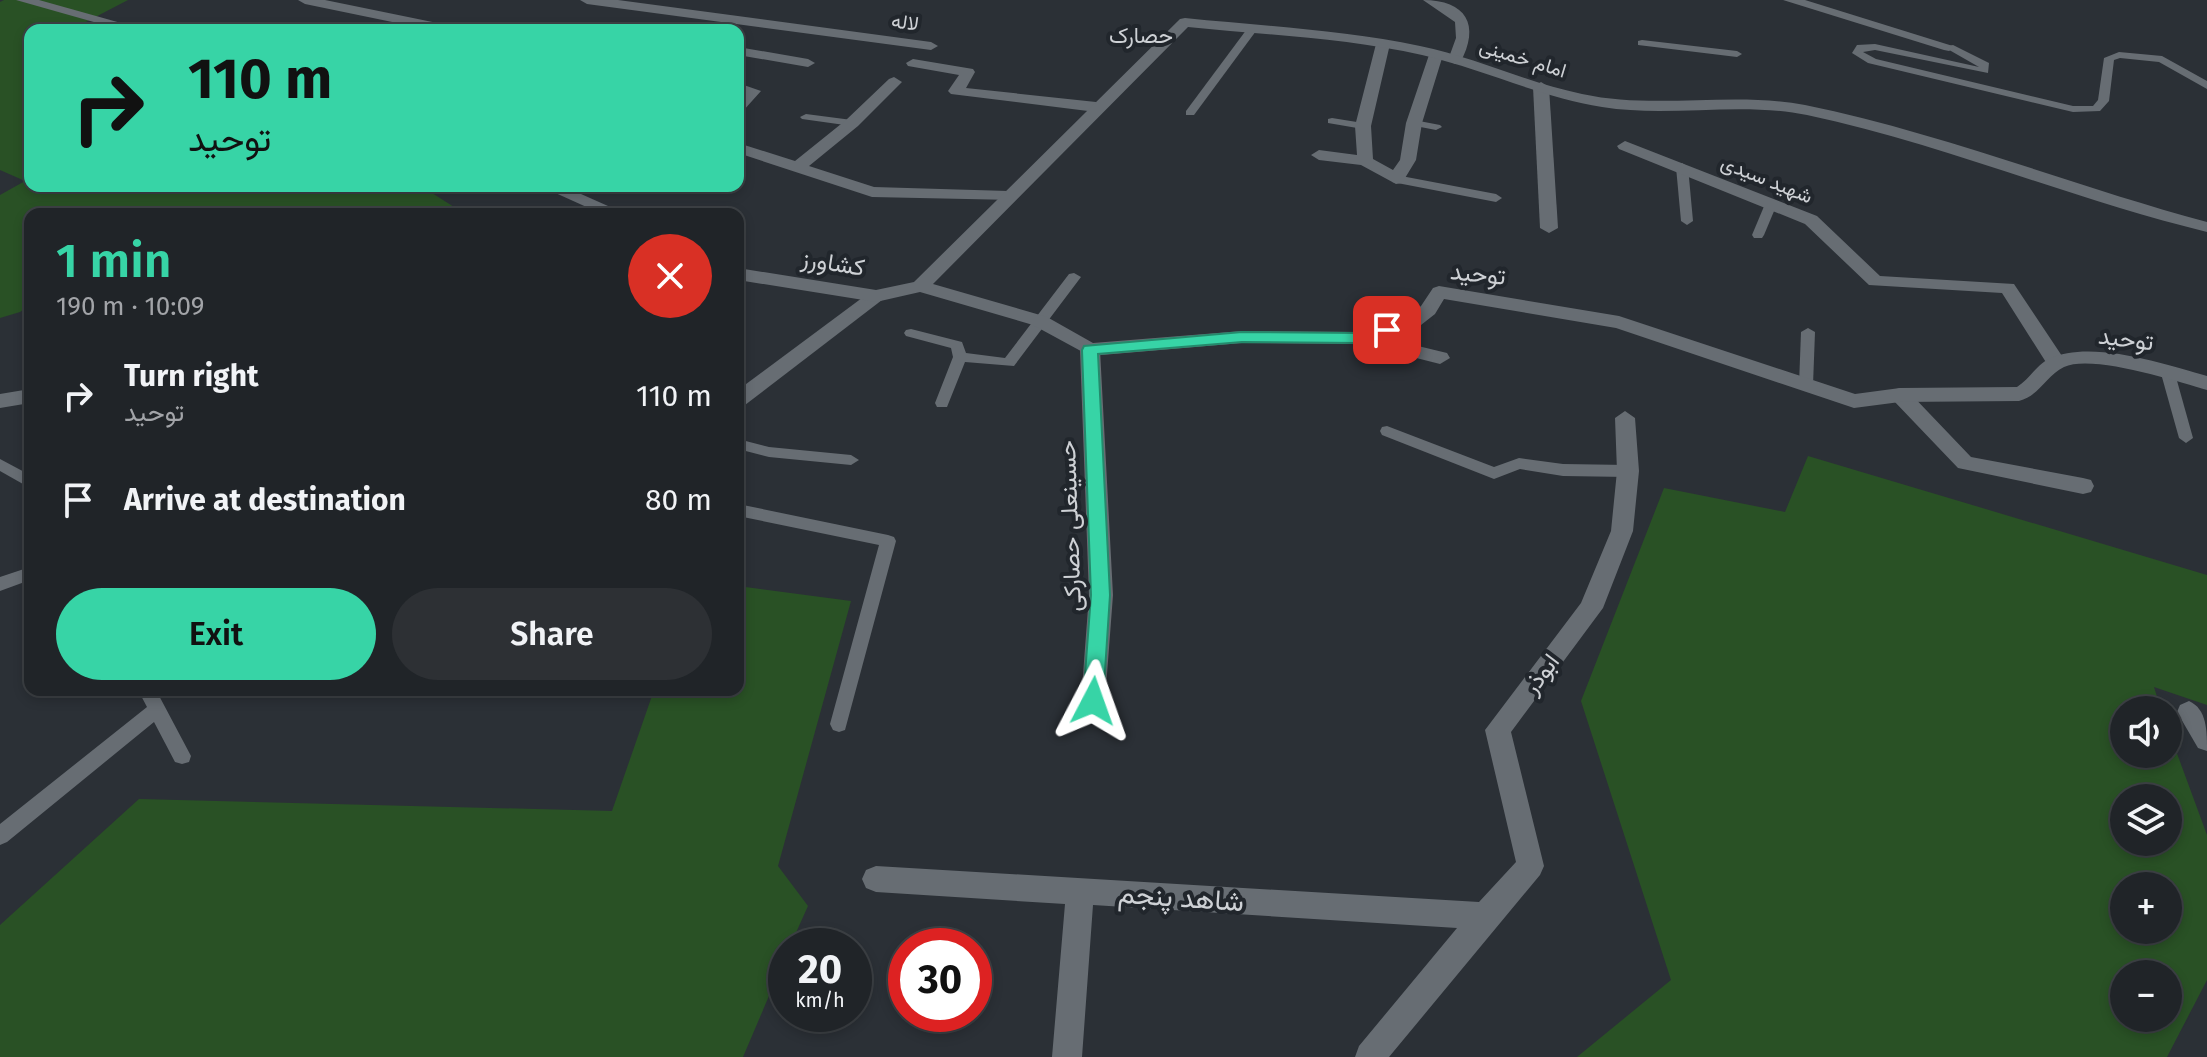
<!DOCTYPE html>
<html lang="en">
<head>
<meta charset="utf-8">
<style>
  :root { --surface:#202428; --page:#2d3034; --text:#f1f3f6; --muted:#a2a4a8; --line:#3d4145; --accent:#37d4a6 }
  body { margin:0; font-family:"Fira Sans",Vazirmatn,sans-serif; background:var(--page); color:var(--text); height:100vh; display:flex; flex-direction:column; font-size:30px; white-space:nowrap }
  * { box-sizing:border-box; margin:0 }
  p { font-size:26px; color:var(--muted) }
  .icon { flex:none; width:44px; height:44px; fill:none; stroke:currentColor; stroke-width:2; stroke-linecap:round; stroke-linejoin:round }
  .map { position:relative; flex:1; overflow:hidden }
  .side { position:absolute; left:24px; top:208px; width:720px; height:488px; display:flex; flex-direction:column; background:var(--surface); border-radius:16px; box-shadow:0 4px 12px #0003,0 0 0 2px var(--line) }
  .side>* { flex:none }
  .top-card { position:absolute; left:24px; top:24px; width:720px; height:168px; border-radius:16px; box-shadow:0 4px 12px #0003,0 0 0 2px var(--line); background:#37d4a6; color:#111; overflow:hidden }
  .buttons { position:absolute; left:2110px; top:696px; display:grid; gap:16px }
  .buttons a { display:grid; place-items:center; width:72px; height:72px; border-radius:50%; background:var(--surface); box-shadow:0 4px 12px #0003,0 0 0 2px var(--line); font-size:40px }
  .speed { position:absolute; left:768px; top:928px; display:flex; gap:16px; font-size:40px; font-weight:700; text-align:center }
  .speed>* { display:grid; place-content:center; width:104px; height:104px; border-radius:50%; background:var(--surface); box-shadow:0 4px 12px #0003,0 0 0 2px var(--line); line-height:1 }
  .speed small { font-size:20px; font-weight:400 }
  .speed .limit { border:12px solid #d22; background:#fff; color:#111 }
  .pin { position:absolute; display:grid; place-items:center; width:68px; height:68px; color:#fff; margin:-34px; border-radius:16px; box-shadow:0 4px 12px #0006 }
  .me { position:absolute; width:88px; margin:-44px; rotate:4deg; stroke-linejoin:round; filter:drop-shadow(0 0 6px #0008) }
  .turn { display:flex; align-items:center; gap:28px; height:168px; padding:0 32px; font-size:36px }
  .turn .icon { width:104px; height:104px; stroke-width:2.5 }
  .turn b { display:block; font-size:56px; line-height:68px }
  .round { display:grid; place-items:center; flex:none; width:84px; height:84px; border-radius:42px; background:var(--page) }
  .head { display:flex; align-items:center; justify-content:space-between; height:136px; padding:0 32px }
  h1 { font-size:48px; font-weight:600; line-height:60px; color:var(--accent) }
  .action { display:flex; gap:16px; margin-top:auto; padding:16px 32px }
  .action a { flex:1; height:92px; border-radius:48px; background:var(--accent); color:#111; font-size:32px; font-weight:600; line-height:92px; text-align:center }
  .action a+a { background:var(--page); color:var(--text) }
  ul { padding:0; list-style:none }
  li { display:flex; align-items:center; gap:24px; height:104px; padding:0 32px }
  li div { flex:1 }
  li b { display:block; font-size:30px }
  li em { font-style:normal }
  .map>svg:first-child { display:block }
  .green { fill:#295125; fill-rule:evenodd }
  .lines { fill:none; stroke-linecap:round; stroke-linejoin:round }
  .service { fill:#676d73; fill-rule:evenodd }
  .minor { fill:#676d73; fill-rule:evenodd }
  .tertiary { fill:#676d73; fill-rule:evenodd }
  .route { fill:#37d4a6; stroke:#248a6c; stroke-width:2 }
  .labels { text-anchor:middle; stroke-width:8; stroke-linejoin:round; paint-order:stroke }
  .far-street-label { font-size:20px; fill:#ced1d5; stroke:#21262c }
  .far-neighbourhood-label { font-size:22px; fill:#ced1d5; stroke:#21262c }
  .street-label { font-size:24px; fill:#ced1d5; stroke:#21262c }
  .near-street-label { font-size:28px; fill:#ced1d5; stroke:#21262c }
</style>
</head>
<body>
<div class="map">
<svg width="2207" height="1057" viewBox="0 0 2207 1057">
  <rect width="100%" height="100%" fill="#2b3036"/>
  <g class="green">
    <polygon points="4,0 128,0 80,25 95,30 30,30 30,186 421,186 465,214 30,214 30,305 20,312 0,318 0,195 25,181 0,170 0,2"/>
    <path d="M1808,456L2207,575V705L2154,687L2161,710H2124V754H2168V729L2207,835V980L2167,1057H1577L1671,980L1581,701L1664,488L1785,512ZM2124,798H2168V842H2124ZM2124,886H2168V930H2124ZM2124,974H2168V1018H2124Z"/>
    <polygon points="738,586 851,601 778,866 808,906 790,946 786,946 786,956 743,1057 0,1057 0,925 139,799 612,811 654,690 738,690"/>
  </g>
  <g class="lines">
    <g class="service">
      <polygon points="1247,29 1256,31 1194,115 1186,115 1186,111"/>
      <polygon points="1642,40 1737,51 1742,54 1737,57 1638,45 1638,41"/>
      <polygon points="1875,44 1979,67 1944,47 1953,45 1989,63 1988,73 1875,50 1863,52 1876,59 2073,106 2093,106 2098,100 2104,58 2119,52 2162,56 2207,81 2207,89 2159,62 2120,58 2114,60 2109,101 2100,111 2073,112 1868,63 1852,53 1857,45"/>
      <polygon points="806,114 852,120 858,123 852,126 802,119 800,117"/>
      <polygon points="1332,118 1363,123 1369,126 1363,129 1328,123 1328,119"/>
      <polygon points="1414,120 1440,125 1442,127 1436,130 1410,125 1410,121"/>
      <polygon points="1682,163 1688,167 1693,221 1687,225 1681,221 1676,167"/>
      <polygon points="1396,175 1496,194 1502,198 1496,202 1392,182 1392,176"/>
      <polygon points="1771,200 1777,204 1764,235 1762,238 1754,238 1752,235 1765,204"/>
      <polygon points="1074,273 1081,277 1014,366 965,362 947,407 937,407 935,403 953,357 951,348 906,336 904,333 906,330 911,329 962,342 966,353 1005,358 1069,274"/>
      <polygon points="1808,328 1815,332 1813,385 1806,390 1799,385 1801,332"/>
      <polygon points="2167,365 2174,370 2193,438 2186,443 2179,438 2160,370"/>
      <polygon points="1387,426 1494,467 1519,458 1563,464 1628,465 1636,471 1628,477 1563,476 1520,469 1494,479 1382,435 1380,431 1382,427"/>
      <polygon points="738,439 769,447 851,455 859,460 851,465 769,457 738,449"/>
      <polygon points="0,459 30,475 30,488 0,471"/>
      <polygon points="738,504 888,535 894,537 896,541 845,730 839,732 833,730 830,724 879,545 738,516"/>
      <polygon points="30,567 30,580 0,591 0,577"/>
      <polygon points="138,690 156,690 191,756 189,762 182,764 175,762 154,722 7,842 0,845 0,824 147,707"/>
    </g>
    <g class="minor">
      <polygon points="16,0 39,0 146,30 122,30"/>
      <polygon points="298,0 325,0 452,26 459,30 431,30 305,4"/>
      <polygon points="580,0 618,0 931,42 938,46 931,50 587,4"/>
      <path d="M1423,0C1466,0 1481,25 1460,63L1455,64L1448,60L1456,38L1455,22Z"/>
      <polygon points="1783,0 1805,0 1956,47 1949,51 1944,50"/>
      <polygon points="1383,40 1390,44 1371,126 1373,159 1393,170 1400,160 1406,123 1429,55 1436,51 1443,55 1422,123 1416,160 1402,183 1396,184 1361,165 1319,160 1311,155 1319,150 1357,155 1355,126 1376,44"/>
      <polygon points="738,47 808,59 815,63 808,67 738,55"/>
      <polygon points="913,59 973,69 975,72 966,88 1096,102 1104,107 1096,112 951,94 948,91 959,75 908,66 906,63"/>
      <polygon points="894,77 902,82 858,126 809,166 874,187 1008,191 1016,196 1014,200 872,197 738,153 738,143 795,161 846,120 889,79"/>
      <polygon points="1541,82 1549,87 1558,228 1549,233 1540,228 1533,87"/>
      <polygon points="738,83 761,91 743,111 738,113 738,99 743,93 738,93"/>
      <polygon points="1625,141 1817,216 1880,276 2014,284 2066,362 2056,368 2049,367 2002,293 1869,285 1805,224 1619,149 1617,146"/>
      <polygon points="540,186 563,186 626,214 602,214"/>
      <polygon points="876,290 885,296 882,300 745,405 738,407 738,390 870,292"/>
      <polygon points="1360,332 1447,353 1450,358 1440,364 1353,342 1350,338 1353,334"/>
      <polygon points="1090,344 1100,350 1113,595 1105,701 1102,708 1093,711 1084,708 1081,701 1089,595 1080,350"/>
      <polygon points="1900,388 1907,390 1971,457 2083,478 2091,480 2094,486 2091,492 2083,494 1958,468 1893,400 1890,395 1893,390"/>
      <polygon points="1625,411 1635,418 1639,471 1633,531 1603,608 1511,732 1544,866 1540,875 1389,1057 1355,1057 1359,1046 1457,928 1093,905 1082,1057 1052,1057 1065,904 876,892 866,888 862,879 866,870 876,866 1479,902 1516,862 1485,730 1581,603 1611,531 1617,471 1615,418"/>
      <path d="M2189,701C2207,709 2207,731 2207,751L2198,748L2177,712L2180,705Z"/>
    </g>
    <g class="tertiary">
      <path d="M1185,18C1263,26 1343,30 1420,46C1475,57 1527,83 1582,94C1656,110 1732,91 1805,105C1942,133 2073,186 2207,222V232C2072,199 1943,144 1807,115C1739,101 1670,118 1602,107C1540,97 1483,69 1422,55C1346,38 1266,35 1188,27L933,284L1047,317L1093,343L1242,331L1359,332L1407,317L1421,306L1433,288L1439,286L1619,316L1855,394L1900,388L2017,387C2029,380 2036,365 2049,359C2090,339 2165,364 2207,376V390C2176,381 2092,354 2064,367C2046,376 2040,395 2019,401L1900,402L1854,408L1616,328L1444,299L1435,314L1421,325L1360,344L1242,343L1090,356L1033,325L920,292L876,302L738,280V268L876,290L914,282L1180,19Z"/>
      <polygon points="30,389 30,403 0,408 0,394"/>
    </g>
  </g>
  <polygon class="route" points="1387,325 1395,330 1393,333 1360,343 1242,342 1098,354 1110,595 1103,701 1100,707 1093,710 1086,707 1083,701 1091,595 1082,350 1084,346 1242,332 1360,333"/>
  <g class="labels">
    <g class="far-street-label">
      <text transform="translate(905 22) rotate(8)" y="7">لاله</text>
      <text transform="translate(1523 58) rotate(17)" y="7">امام خمینی</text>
      <text transform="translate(1767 179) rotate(22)" y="7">شهید سیدی</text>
    </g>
    <g class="far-neighbourhood-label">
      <text x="1141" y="43">حصارک</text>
    </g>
    <g class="street-label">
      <text transform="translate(833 263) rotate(9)" y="8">کشاورز</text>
      <text transform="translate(1478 274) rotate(6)" y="8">توحید</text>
      <text transform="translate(2126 339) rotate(7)" y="8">توحید</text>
      <text transform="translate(1070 526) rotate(-92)" y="8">حسینعلی حصارکی</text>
      <text transform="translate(1541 674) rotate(-53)" y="8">ابوذر</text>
    </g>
    <g class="near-street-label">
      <text transform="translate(1181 897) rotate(4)" y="10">شاهد پنجم</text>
    </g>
  </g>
</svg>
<div class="buttons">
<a><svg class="icon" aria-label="sound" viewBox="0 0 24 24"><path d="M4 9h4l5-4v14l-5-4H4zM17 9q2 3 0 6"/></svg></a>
<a><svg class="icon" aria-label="layers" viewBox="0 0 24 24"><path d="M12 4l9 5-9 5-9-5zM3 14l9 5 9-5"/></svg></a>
<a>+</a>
<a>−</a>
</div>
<div class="speed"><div>20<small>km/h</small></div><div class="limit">30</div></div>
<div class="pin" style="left:1387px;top:330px;background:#d93025"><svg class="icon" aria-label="arrive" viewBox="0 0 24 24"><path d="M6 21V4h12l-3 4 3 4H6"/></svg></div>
<svg class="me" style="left:1093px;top:701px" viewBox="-20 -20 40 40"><path d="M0-17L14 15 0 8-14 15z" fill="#37d4a6" stroke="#fff" stroke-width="4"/></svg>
<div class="top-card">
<div class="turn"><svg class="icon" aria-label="right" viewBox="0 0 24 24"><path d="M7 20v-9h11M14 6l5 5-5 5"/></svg><div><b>110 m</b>توحید</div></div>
</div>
<section class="side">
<div class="head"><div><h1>1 min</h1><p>190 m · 10:09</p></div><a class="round" style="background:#d93025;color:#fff"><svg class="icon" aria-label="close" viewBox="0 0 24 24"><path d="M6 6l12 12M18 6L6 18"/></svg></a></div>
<ul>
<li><svg class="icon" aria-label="right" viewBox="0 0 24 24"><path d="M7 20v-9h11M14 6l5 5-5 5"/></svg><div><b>Turn right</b><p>توحید</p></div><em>110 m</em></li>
<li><svg class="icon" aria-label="arrive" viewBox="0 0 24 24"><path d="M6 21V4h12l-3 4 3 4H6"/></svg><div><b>Arrive at destination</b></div><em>80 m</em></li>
</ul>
<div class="action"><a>Exit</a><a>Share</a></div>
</section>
</div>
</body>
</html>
